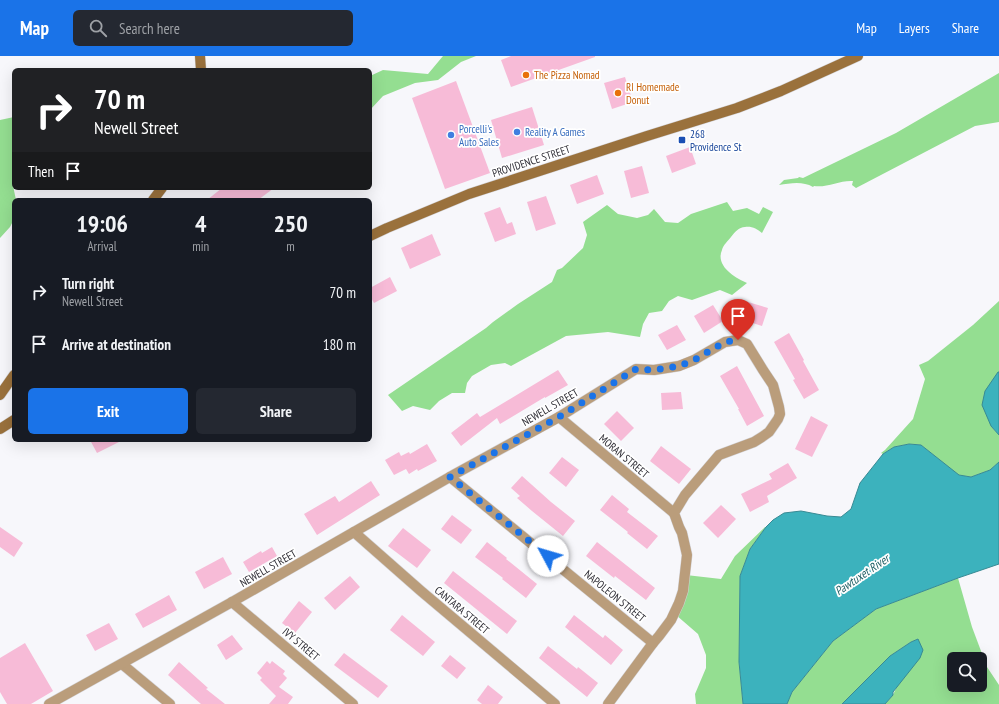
<!DOCTYPE html>
<html lang="en">
<head>
<meta charset="utf-8">
<style>
  :root { --surface:#171b24; --page:#242831; --text:#f1f3f6; --muted:#9ea1a6; --accent:#1a73e8 }
  body { margin:0; font-family:"PT Sans Narrow",sans-serif; background:var(--page); color:var(--text); height:100vh; display:flex; flex-direction:column; font-size:15px; white-space:nowrap }
  * { box-sizing:border-box; margin:0 }
  p { font-size:13px; color:var(--muted) }
  .icon { flex:none; width:22px; height:22px; fill:none; stroke:currentColor; stroke-width:2; stroke-linecap:round; stroke-linejoin:round }
  .map { position:relative; flex:1; overflow:hidden }
  .side { position:absolute; left:12px; top:142px; width:360px; height:244px; display:flex; flex-direction:column; background:var(--surface); border-radius:6px; box-shadow:0 4px 16px #0002 }
  .side>* { flex:none }
  .top-card { position:absolute; left:12px; top:12px; width:360px; height:122px; border-radius:6px; box-shadow:0 4px 16px #0002; background:#202124; color:#fff; overflow:hidden }
  .buttons { position:absolute; left:947px; top:596px; display:grid; gap:8px }
  .buttons a { display:grid; place-items:center; width:40px; height:40px; border-radius:6px; background:var(--surface); box-shadow:0 4px 16px #0002; font-size:20px }
  .pin { position:absolute; display:grid; place-items:center; width:34px; height:34px; color:#fff; margin:-41px -17px; border-radius:50% 50% 50% 0; rotate:-45deg; box-shadow:0 0 4px #0007 }
  .pin .icon { rotate:45deg }
  .me { position:absolute; width:44px; margin:-22px; rotate:309deg; stroke-linejoin:round; filter:drop-shadow(0 0 3px #0008) }
  .turn { display:flex; align-items:center; gap:14px; height:84px; padding:0 16px; font-size:18px }
  .turn .icon { width:52px; height:52px; stroke-width:2.5 }
  .turn b { display:block; font-size:28px; line-height:34px }
  .then { display:flex; align-items:center; height:38px; padding:0 16px; background:#0003; gap:8px; font-size:15px }
  .eta { display:flex; justify-content:space-evenly; align-items:center; height:68px; text-align:center }
  .eta b { font-size:24px; font-weight:600; line-height:28px }
  .action { display:flex; gap:8px; margin-top:auto; padding:8px 16px }
  .action a { flex:1; height:46px; border-radius:6px; background:var(--accent); color:#fff; font-size:16px; font-weight:600; line-height:46px; text-align:center }
  .action a+a { background:var(--page); color:var(--text) }
  ul { padding:0; list-style:none }
  li { display:flex; align-items:center; gap:12px; height:52px; padding:0 16px }
  li div { flex:1 }
  li b { display:block; font-size:15px }
  li em { font-style:normal }
  header { display:flex; align-items:center; gap:24px; box-sizing:border-box; height:56px; padding:0 20px; background:var(--accent); color:#fff }
  header strong { font-size:19px }
  nav { display:flex; gap:22px; margin-inline-start:auto; font-size:14px }
  .search { width:280px; height:36px; background:var(--page); display:flex; align-items:center; gap:10px; box-sizing:border-box; padding:0 14px; border-radius:6px; color:var(--muted); font-size:15px }
  .map>svg:first-child { display:block }
  .forest { fill:#94de91; fill-rule:evenodd }
  .water { fill:#3cb2bd; stroke:#388a94 }
  .building { fill:#f7bbd7 }
  .lines { fill:none; stroke-linecap:round; stroke-linejoin:round }
  .minor-casing { stroke:#d3d3d7; stroke-width:11 }
  .secondary-casing { stroke:#d3d3d7; stroke-width:11 }
  .minor { stroke:#ba9d7b; stroke-width:10 }
  .secondary { stroke:#9a713c; stroke-width:10 }
  .route { stroke:#1a73e8; stroke-width:7; stroke-dasharray:0 12.6 }
  .food-dot { fill:#e8710a; stroke:#fff; stroke-width:1.5 }
  .shop-dot { fill:#3f7fe0; stroke:#fff; stroke-width:1.5 }
  .transit-dot { fill:#1a4fb4; stroke:#fff; stroke-width:1.5 }
  .labels { text-anchor:middle; stroke-width:3.5; stroke-linejoin:round; paint-order:stroke }
  .food-label { font-size:11px; fill:#c56008; stroke:#fff; text-anchor:start }
  .shop-label { font-size:11px; fill:#366cbe; stroke:#fff; text-anchor:start }
  .transit-label { font-size:11px; fill:#164399; stroke:#fff; text-anchor:start }
  .street-label { font-size:11px; fill:#2e2d35; stroke:#fff }
  .water-label { font-size:12px; font-style:italic; fill:#216066; stroke:#fff }
</style>
</head>
<body>
<header>
<strong>Map</strong>
<div class="search"><svg class="icon" aria-label="search" viewBox="0 0 24 24"><circle cx="10" cy="10" r="6"/><path d="M15 15l6 6"/></svg>Search here</div>
<nav><a>Map</a><a>Layers</a><a>Share</a></nav>
</header>
<div class="map">
<svg width="999" height="648" viewBox="0 0 999 648">
  <rect width="100%" height="100%" fill="#f7f7fb"/>
  <g class="forest">
    <polygon points="443,0 476,0 461,6 438,24 415,27 383,40 370,54 370,20 383,14 428,18"/>
    <path d="M999,17V66L975,70L856,132L852,129L853,125C840,124 827,132 814,130L813,131C803,125 791,127 779,129L784,124L798,122L799,121L803,122L896,77Z"/>
    <polygon points="14,61 14,122 12,125 16,144 14,144 14,166 13,165 10,171 0,182 0,64"/>
    <path d="M727,146L733,155L747,152L759,158L763,151L773,156L762,177C757,173 752,170 745,171C739,171 734,177 731,181C728,185 723,189 722,194C715,210 735,222 747,227L732,239L720,234L692,244L678,240L669,245L662,255L649,257L643,268L640,281L608,276L566,280L511,310L505,307L491,309L472,320L467,327L465,337H452L439,345L430,354L413,350L402,355L388,339L486,272L493,266L518,248L552,226L557,214L562,212L583,192L587,179L583,166L607,149L618,158L637,162L648,159L654,153L665,166L678,167L691,158Z"/>
    <polygon points="999,245 999,316 998,316 991,370 999,379 999,406 990,414 971,421 958,419 921,389 909,388 894,391 883,398 881,397 885,394 913,363 925,323 919,309 928,305 973,269"/>
    <polygon points="765,471 766,471 750,493 740,520 739,606 743,648 696,648 695,638 706,612 706,599 698,578 676,559 686,519 721,523 735,500"/>
    <path d="M958,522L972,571L987,611L999,629V648H885L893,639L918,583L911,586L890,600L842,648H787L792,636L833,585L876,553ZM954,603H980V629H954Z"/>
  </g>
  <g class="water">
    <polygon points="998,316 999,316 999,379 991,370 982,349 985,335"/>
    <polygon points="909,388 921,389 959,419 971,421 990,414 999,406 999,508 958,522 876,553 833,585 792,636 787,648 743,648 739,606 740,520 750,493 766,471 773,464 784,457 801,455 827,460 841,461 851,453 860,427 883,398 894,391"/>
    <polygon points="918,583 923,594 920,602 893,636 893,639 885,648 842,648 890,600 911,586"/>
  </g>
  <g class="building">
    <polygon points="511,0 595,0 595,1 511,31 501,4"/>
    <polygon points="625,21 633,46 612,53 604,27"/>
    <polygon points="456,25 490,117 445,133 412,42"/>
    <polygon points="532,51 544,89 502,102 491,64"/>
    <polygon points="690,91 696,108 672,117 666,100"/>
    <polygon points="642,110 649,137 631,142 624,115"/>
    <polygon points="597,119 604,138 577,148 570,129"/>
    <polygon points="222,132 274,132 258,144 207,144"/>
    <polygon points="546,140 556,168 536,175 527,146"/>
    <polygon points="500,151 507,168 512,166 516,178 495,186 484,157"/>
    <polygon points="432,178 441,199 410,213 401,192"/>
    <polygon points="390,221 397,235 374,247 370,240 370,232"/>
    <polygon points="748,246 768,252 762,270 743,264"/>
    <polygon points="713,249 723,265 704,277 694,260"/>
    <polygon points="677,269 686,284 667,294 658,279"/>
    <polygon points="789,277 804,304 803,305 819,334 804,343 793,324 795,323 774,286"/>
    <polygon points="737,310 764,360 747,370 738,353 739,353 720,320"/>
    <polygon points="558,314 568,329 545,342 545,341 500,368 497,362 461,390 451,377 477,357 480,361"/>
    <polygon points="681,336 683,353 662,354 661,337"/>
    <polygon points="617,355 634,372 621,385 604,368"/>
    <polygon points="811,360 828,369 812,401 795,393"/>
    <polygon points="90,384 123,384 97,397"/>
    <polygon points="427,388 437,405 418,415 417,413 409,418 406,413 394,419 385,404 399,396 401,400 409,396 410,398"/>
    <polygon points="661,390 691,413 679,428 650,405"/>
    <polygon points="562,401 579,414 566,431 549,417"/>
    <polygon points="788,407 797,422 767,440 769,446 750,456 741,438 772,423 769,418"/>
    <polygon points="522,420 551,446 575,465 563,480 532,455 517,442 520,440 511,432"/>
    <polygon points="371,425 380,439 347,460 317,479 304,458 335,440 339,446"/>
    <polygon points="612,439 629,453 627,456 658,480 647,493 627,477 628,476 600,454"/>
    <polygon points="721,449 736,463 718,482 703,467"/>
    <polygon points="452,459 472,474 461,488 441,473"/>
    <polygon points="0,471 23,487 14,501 0,491"/>
    <polygon points="403,472 431,494 417,512 388,490"/>
    <polygon points="487,486 507,502 506,503 537,528 526,542 502,523 503,522 475,501"/>
    <polygon points="597,486 655,532 646,544 615,520 614,522 586,500"/>
    <polygon points="272,491 277,500 249,516 243,506 261,495 262,497"/>
    <polygon points="223,501 232,518 204,533 195,516"/>
    <polygon points="453,515 517,565 507,578 444,527"/>
    <polygon points="350,520 360,531 335,554 324,542"/>
    <polygon points="169,539 177,554 143,572 135,558"/>
    <polygon points="299,545 312,556 295,577 282,567"/>
    <polygon points="402,559 435,586 423,600 390,574"/>
    <polygon points="574,559 603,582 605,579 623,594 611,609 565,571"/>
    <polygon points="109,567 118,583 95,595 86,579"/>
    <polygon points="232,579 243,593 226,604 217,589"/>
    <polygon points="25,587 53,635 31,648 7,648 0,636 0,602"/>
    <polygon points="548,590 577,613 578,611 598,627 587,641 539,602"/>
    <polygon points="344,597 388,630 378,642 334,609"/>
    <polygon points="450,599 466,612 457,623 441,610"/>
    <polygon points="267,605 270,608 272,605 285,615 283,618 287,622 279,631 293,641 288,648 269,648 276,640 260,624 262,622 257,617"/>
    <polygon points="179,606 208,632 206,633 225,648 201,648 168,619"/>
    <polygon points="488,629 503,641 498,648 482,648 477,644"/>
  </g>
  <g class="lines">
    <defs>
      <g id="minor">
        <polyline points="559,361 674,457"/>
        <polyline points="450,421 653,587"/>
        <polyline points="354,476 421,535 555,648"/>
        <polyline points="232,546 353,648"/>
        <polyline points="122,608 170,648"/>
        <polyline points="49,648 232,546 455,418 559,361 636,313 654,314 679,310 694,304 725,286 738,284 747,288 763,314 773,329 779,351 780,358 778,363 769,376 762,381 754,386 719,399 685,439 674,457 679,471 682,477 687,499 683,535 679,547 671,564 659,580 653,587 608,648"/>
      </g>
      <g id="secondary">
        <polyline points="200,0 201,14"/>
        <polyline points="153,144 162,132"/>
        <polyline points="370,180 387,172 469,138 647,80 737,52 781,35 858,0"/>
        <polyline points="0,339 14,319"/>
        <polyline points="0,373 14,364"/>
      </g>
    </defs>
    <use href="#minor" class="minor-casing"/>
    <use href="#secondary" class="secondary-casing"/>
    <use href="#minor" class="minor"/>
    <use href="#secondary" class="secondary"/>
  </g>
  <g class="lines">
    <polyline class="route" points="548,500 450,421 559,361 636,313 654,314 679,310 694,304 725,286 738,284"/>
  </g>
  <g class="food-dot">
    <circle cx="526" cy="19" r="4"/>
    <circle cx="618" cy="37" r="4"/>
  </g>
  <g class="shop-dot">
    <circle cx="517" cy="76" r="4"/>
    <circle cx="451" cy="79" r="4"/>
  </g>
  <rect class="transit-dot" x="678" y="80" width="8" height="8" rx="2"/>
  <g class="labels">
    <g class="food-label">
      <text x="534" y="23">The Pizza Nomad</text>
      <text x="626" y="35">RI Homemade<tspan x="626" dy="13">Donut</tspan></text>
    </g>
    <g class="shop-label">
      <text x="459" y="77">Porcelli's<tspan x="459" dy="13">Auto Sales</tspan></text>
      <text x="525" y="80">Reality A Games</text>
    </g>
    <g class="transit-label">
      <text x="690" y="82">268<tspan x="690" dy="13">Providence St</tspan></text>
    </g>
    <g class="street-label">
      <text transform="translate(531 105) rotate(-18)" y="4">PROVIDENCE STREET</text>
      <text transform="translate(550 351) rotate(-30)" y="4">NEWELL STREET</text>
      <text transform="translate(624 400) rotate(40)" y="4">MORAN STREET</text>
      <text transform="translate(268 512) rotate(-30)" y="4">NEWELL STREET</text>
      <text transform="translate(615 540) rotate(39)" y="4">NAPOLEON STREET</text>
      <text transform="translate(462 554) rotate(40)" y="4">CANTARA STREET</text>
      <text transform="translate(301 588) rotate(40)" y="4">IVY STREET</text>
    </g>
    <g class="water-label">
      <text transform="translate(862 519) rotate(-34)" y="4">Pawtuxet River</text>
    </g>
  </g>
</svg>
<div class="buttons">
<a><svg class="icon" aria-label="search" viewBox="0 0 24 24"><circle cx="10" cy="10" r="6"/><path d="M15 15l6 6"/></svg></a>
</div>
<div class="pin" style="left:738px;top:284px;background:#d93025"><svg class="icon" aria-label="arrive" viewBox="0 0 24 24"><path d="M6 21V4h12l-3 4 3 4H6"/></svg></div>
<svg class="me" style="left:548px;top:500px" viewBox="-20 -20 40 40"><circle r="19" fill="#fff"/><path d="M0-13L10 11 0 6-10 11z" fill="#1a73e8"/></svg>
<div class="top-card">
<div class="turn"><svg class="icon" aria-label="right" viewBox="0 0 24 24"><path d="M7 20v-9h11M14 6l5 5-5 5"/></svg><div><b>70 m</b>Newell Street</div></div>
<div class="then">Then<svg class="icon" aria-label="arrive" viewBox="0 0 24 24"><path d="M6 21V4h12l-3 4 3 4H6"/></svg></div>
</div>
<section class="side">
<div class="eta">
<div><b>19:06</b><p>Arrival</p></div>
<div><b>4</b><p>min</p></div>
<div><b>250</b><p>m</p></div>
</div>
<ul>
<li><svg class="icon" aria-label="right" viewBox="0 0 24 24"><path d="M7 20v-9h11M14 6l5 5-5 5"/></svg><div><b>Turn right</b><p>Newell Street</p></div><em>70 m</em></li>
<li><svg class="icon" aria-label="arrive" viewBox="0 0 24 24"><path d="M6 21V4h12l-3 4 3 4H6"/></svg><div><b>Arrive at destination</b></div><em>180 m</em></li>
</ul>
<div class="action"><a>Exit</a><a>Share</a></div>
</section>
</div>
</body>
</html>
